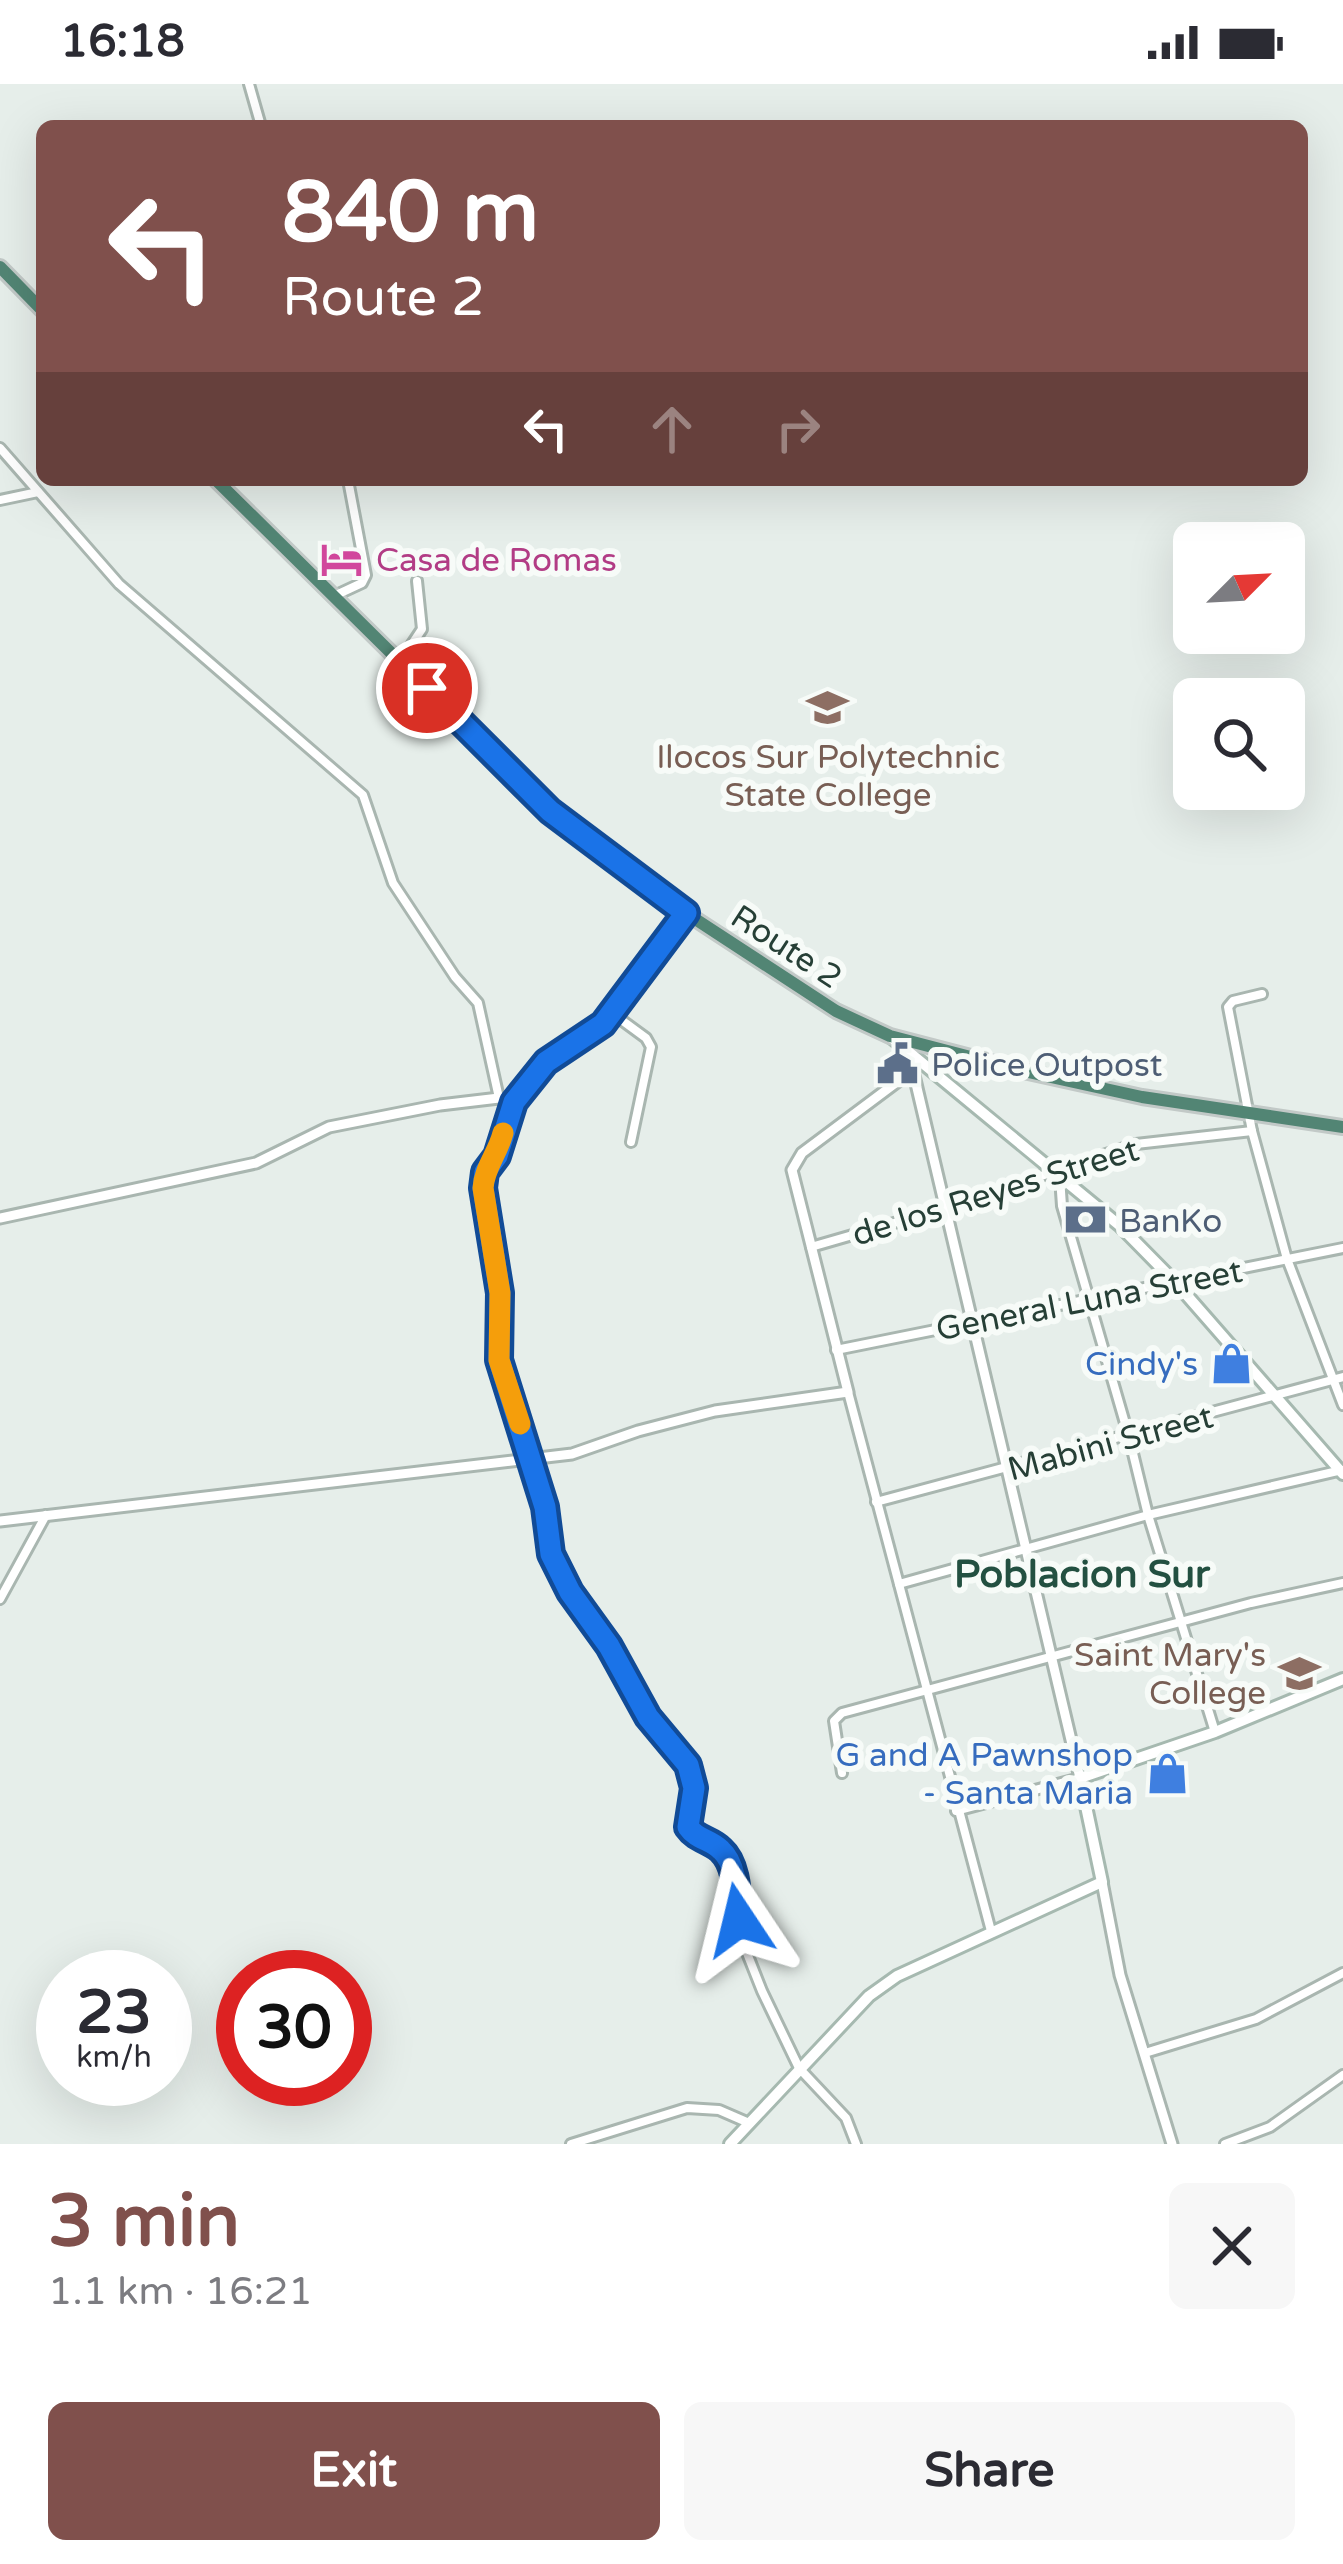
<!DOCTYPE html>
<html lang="en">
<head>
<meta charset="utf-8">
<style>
  :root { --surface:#fff; --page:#f7f7f7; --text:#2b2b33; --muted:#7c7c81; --accent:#80504c }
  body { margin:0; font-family:"Varela Round",sans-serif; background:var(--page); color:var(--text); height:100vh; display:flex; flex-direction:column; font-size:45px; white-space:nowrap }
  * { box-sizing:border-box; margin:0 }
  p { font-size:39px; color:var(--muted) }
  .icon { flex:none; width:66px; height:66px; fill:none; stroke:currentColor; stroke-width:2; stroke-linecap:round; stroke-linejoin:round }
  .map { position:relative; height:2060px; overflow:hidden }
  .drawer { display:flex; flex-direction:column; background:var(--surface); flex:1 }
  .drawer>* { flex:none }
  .hud { position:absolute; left:36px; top:36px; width:1272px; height:366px; border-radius:18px; box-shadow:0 12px 48px #0002; background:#80504c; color:#fff; overflow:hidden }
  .needle { width:78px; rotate:66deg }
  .fabs { position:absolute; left:1173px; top:438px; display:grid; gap:24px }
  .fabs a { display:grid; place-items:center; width:132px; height:132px; border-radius:18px; background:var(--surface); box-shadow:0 12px 48px #0002; font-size:60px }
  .speed { position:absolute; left:36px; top:1866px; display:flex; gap:24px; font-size:60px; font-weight:700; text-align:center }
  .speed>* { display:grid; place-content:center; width:156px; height:156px; border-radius:50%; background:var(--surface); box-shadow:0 12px 48px #0002; line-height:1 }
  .speed small { font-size:30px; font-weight:400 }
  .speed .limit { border:18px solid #d22; background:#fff; color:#111 }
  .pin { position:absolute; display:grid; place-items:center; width:102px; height:102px; color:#fff; margin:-51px; border:6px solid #fff; border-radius:50%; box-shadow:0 3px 12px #0007 }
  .me { position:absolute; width:132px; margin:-66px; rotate:350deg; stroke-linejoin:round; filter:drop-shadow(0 0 9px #0008) }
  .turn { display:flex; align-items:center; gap:42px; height:252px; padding:0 48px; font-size:54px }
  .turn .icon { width:156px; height:156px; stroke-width:2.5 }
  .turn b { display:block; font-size:84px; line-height:102px }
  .lanes { display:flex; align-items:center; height:114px; padding:0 48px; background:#0003; justify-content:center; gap:60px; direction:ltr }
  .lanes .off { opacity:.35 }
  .round { display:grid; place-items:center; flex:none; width:126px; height:126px; border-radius:18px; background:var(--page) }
  .overview { display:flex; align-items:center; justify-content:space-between; height:204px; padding:0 48px }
  h1 { font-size:72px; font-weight:700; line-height:90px; color:var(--accent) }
  .action { display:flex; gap:24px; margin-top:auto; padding:24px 48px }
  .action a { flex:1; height:138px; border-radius:18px; background:var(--accent); color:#fff; font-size:48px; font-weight:700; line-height:138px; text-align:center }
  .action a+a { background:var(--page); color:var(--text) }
  .status { display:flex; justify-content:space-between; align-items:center; height:84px; padding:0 60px; background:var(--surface); direction:ltr }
  .status svg { height:33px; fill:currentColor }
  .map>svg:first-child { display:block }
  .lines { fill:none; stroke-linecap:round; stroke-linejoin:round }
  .minor-casing { stroke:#a9b6b0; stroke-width:14 }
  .tertiary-casing { stroke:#a9b6b0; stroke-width:15 }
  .secondary-casing { stroke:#a6b9b0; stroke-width:16 }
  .trunk-casing { stroke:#c2c9c7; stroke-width:18 }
  .minor { stroke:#fff; stroke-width:8 }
  .tertiary { stroke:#fff; stroke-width:9 }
  .secondary { stroke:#fff; stroke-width:10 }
  .trunk { stroke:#528574; stroke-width:12 }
  .route-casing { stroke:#114b97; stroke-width:30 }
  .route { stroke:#1a73e8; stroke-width:21 }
  .slow { stroke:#f59e0b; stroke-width:21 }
  .labels { text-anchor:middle; stroke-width:12; stroke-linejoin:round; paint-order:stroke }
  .hotel-label { font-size:33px; fill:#b23c85; stroke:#f7fbf8; text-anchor:start }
  .education-label { font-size:33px; fill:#785e54; stroke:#f7fbf8 }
  .street-label { font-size:33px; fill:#263f36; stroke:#f7fbf8 }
  .service-label { font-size:33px; fill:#4e5e75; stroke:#f7fbf8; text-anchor:start }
  .shop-label { font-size:33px; fill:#366cbe; stroke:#f7fbf8; text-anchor:end }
  .quarter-label { font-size:39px; font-weight:bold; fill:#235041; stroke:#f7fbf8 }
</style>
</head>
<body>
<div class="status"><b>16:18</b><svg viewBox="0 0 49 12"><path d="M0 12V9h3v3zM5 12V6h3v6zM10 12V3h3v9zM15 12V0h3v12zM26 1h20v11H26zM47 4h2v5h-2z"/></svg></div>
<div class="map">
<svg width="1343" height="2060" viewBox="0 0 1343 2060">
  <rect width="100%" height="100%" fill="#e6eeea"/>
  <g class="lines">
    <defs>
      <g id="minor">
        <polyline points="249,0 261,42"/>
        <polyline points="0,364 119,500 363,711 393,799 455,893 478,919 499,1014"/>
        <polyline points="0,416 38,408"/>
        <polyline points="334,512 362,499 366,491 348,396"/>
        <polyline points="400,578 422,545 417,497"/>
        <polyline points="1262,910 1233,917 1228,923 1252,1047 1287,1175 1343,1321"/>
        <polyline points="612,929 646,954 651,963 631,1058"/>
        <polyline points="1060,1093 1062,1122 1129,1353 1148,1431 1215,1648"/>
        <polyline points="811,1163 946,1124 1136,1060 1252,1047"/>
        <polyline points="836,1266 1343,1164"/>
        <polyline points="848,1308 991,1847"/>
        <polyline points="531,1376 559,1489 609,1562 648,1633 693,1692 689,1746 727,1772 736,1806 743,1859 762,1907 799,1984 846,2034 856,2060"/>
        <polyline points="876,1418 1343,1293"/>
        <polyline points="899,1500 1148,1431 1342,1386"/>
        <polyline points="0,1515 46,1431"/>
        <polyline points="842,1689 834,1637 842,1629 1251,1519 1343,1499"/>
        <polyline points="956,1727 1080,1694"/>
        <polyline points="1145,1969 1256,1935 1343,1889"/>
        <polyline points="571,2060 687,2024 719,2026 749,2039"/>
        <polyline points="1225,2060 1270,2043 1343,1991"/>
      </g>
      <g id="tertiary">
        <polyline points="909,970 1080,1694"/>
        <polyline points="0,1134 256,1079 329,1043 440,1021 499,1014 514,1019"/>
        <polyline points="531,1376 499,1276 500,1209 484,1095 497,1072 514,1019 546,978 603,940 686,829"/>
        <polyline points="0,1437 572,1370 638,1347 715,1327 848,1308 792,1086 802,1069 913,986"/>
        <polyline points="1102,1798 1120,1891 1172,2060"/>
      </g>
      <g id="secondary">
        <polyline points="892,954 1119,1141 1177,1200 1343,1390"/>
        <polyline points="730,2060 869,1912 897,1892 1102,1798 1080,1694 1215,1648 1343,1595"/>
      </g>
      <g id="trunk">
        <polyline points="0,183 42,226"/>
        <polyline points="216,396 551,727 686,829 836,927 890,952 1028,988 1142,1013 1343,1043"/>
      </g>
    </defs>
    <use href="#minor" class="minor-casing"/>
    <use href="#tertiary" class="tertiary-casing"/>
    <use href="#secondary" class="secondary-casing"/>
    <use href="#trunk" class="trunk-casing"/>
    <use href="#minor" class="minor"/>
    <use href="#tertiary" class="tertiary"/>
    <use href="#secondary" class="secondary"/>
    <use href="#trunk" class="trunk"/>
  </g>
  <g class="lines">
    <defs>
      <path id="route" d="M427,604L550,727L686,829L603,940L546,978L514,1018L497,1072L485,1088L483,1104L500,1209L499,1276L545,1423L551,1470L570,1508L609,1562L648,1633L688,1681L694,1704L688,1743C697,1756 710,1755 721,1766C738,1781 737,1815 739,1836"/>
    </defs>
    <use href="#route" class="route-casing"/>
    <use href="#route" class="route"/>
    <path class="slow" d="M503,1049C498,1069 484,1084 483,1104L500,1209L499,1276L520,1340"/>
  </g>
  <defs>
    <symbol id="hotel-bare" viewBox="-9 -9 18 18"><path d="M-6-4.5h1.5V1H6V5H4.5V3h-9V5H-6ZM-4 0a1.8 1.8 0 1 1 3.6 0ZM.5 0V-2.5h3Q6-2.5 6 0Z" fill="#d1479c" stroke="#f7fbf8" stroke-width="2.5" paint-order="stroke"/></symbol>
    <symbol id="university-bare" viewBox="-9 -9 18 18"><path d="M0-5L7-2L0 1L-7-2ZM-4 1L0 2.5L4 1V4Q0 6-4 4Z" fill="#8d6e63" stroke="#f7fbf8" stroke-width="2.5" paint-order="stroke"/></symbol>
    <symbol id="civic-bare" viewBox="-9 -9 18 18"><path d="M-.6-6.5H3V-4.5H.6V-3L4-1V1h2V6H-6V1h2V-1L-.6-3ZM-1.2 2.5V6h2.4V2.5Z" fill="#5c6f8a" stroke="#f7fbf8" stroke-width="2.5" paint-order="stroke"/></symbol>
    <symbol id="bank-bare" viewBox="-9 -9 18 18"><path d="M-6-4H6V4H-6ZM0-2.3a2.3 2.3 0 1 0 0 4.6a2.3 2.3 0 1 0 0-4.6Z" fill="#5c6f8a" stroke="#f7fbf8" stroke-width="2.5" paint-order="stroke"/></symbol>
    <symbol id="shop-bare" viewBox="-9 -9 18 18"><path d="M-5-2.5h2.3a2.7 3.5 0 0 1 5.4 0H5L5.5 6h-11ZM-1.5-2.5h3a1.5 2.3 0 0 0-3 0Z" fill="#3f7fe0" stroke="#f7fbf8" stroke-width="2.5" paint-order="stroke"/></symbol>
  </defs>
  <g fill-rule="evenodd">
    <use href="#hotel-bare" x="312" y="446" width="59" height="59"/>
    <use href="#university-bare" x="798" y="594" width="59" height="59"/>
    <use href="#civic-bare" x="868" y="950" width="59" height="59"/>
    <use href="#bank-bare" x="1056" y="1106" width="59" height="59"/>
    <use href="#shop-bare" x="1202" y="1250" width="59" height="59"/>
    <use href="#university-bare" x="1270" y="1560" width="59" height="59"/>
    <use href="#shop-bare" x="1138" y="1660" width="59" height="59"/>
  </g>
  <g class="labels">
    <g class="hotel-label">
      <text x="376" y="487">Casa de Romas</text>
    </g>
    <g class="education-label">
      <text x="828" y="684">Ilocos Sur Polytechnic<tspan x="828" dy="38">State College</tspan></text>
      <text x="1266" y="1582" text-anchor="end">Saint Mary's<tspan x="1266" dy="38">College</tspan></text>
    </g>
    <g class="street-label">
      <text transform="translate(787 862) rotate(33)" y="12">Route 2</text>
      <text transform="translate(995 1107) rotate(-17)" y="12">de los Reyes Street</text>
      <text transform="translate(1089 1215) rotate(-11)" y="12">General Luna Street</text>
      <text transform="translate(1110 1358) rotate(-15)" y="12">Mabini Street</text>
    </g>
    <g class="service-label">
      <text x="931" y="992">Police Outpost</text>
      <text x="1119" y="1148">BanKo</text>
    </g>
    <g class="shop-label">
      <text x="1198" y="1291">Cindy's</text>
      <text x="1133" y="1682">G and A Pawnshop<tspan x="1133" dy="38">- Santa Maria</tspan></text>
    </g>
    <g class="quarter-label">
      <text x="1082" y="1503">Poblacion Sur</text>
    </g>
  </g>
</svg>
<div class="fabs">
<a><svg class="needle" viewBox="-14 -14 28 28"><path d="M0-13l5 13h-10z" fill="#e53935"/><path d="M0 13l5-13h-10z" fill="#7c7c81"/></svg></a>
<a><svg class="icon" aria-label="search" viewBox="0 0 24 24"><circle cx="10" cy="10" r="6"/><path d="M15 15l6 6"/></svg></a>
</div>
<div class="speed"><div>23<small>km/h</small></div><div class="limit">30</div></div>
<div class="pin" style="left:427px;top:604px;background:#d93025"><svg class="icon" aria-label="arrive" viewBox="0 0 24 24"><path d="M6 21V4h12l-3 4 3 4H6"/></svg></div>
<svg class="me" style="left:739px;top:1836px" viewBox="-20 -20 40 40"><path d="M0-17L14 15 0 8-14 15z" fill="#1a73e8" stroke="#fff" stroke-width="4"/></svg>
<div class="hud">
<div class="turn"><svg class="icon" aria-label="left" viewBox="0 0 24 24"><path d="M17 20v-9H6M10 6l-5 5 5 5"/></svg><div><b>840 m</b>Route 2</div></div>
<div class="lanes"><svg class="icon" aria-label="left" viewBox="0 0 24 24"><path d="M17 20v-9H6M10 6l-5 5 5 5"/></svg><svg class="icon off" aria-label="ahead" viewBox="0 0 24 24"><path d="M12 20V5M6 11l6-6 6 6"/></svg><svg class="icon off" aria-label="right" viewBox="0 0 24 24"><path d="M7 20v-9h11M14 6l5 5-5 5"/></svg></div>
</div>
</div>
<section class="drawer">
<div class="overview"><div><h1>3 min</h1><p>1.1 km · 16:21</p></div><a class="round"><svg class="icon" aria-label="close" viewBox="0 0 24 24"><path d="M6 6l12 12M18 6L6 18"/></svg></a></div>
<div class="action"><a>Exit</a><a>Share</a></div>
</section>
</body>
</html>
